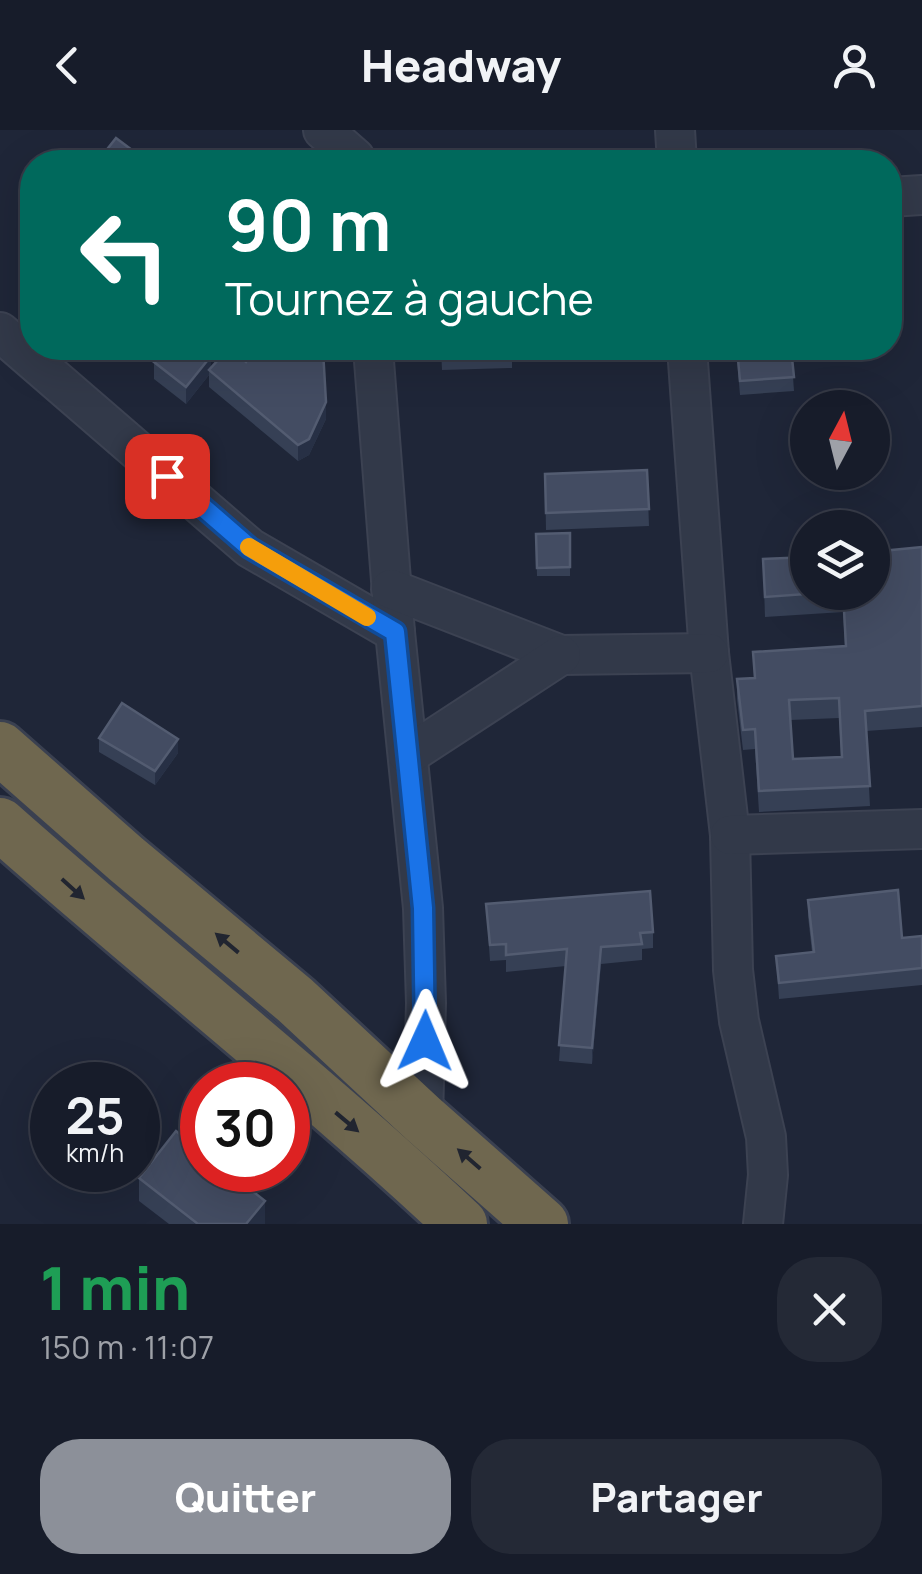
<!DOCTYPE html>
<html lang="fr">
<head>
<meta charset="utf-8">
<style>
  :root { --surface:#171c2a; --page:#242936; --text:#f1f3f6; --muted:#9ea1a8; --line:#363a47; --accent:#8c9099 }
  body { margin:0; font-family:Manrope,sans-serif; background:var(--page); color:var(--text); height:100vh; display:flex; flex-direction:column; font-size:38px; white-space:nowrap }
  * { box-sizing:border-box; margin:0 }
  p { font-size:32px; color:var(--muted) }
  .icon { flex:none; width:55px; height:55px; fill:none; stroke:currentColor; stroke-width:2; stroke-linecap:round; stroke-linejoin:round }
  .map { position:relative; height:1094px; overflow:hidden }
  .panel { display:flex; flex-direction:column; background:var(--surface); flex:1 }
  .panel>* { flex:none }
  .hud { position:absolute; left:20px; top:20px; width:882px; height:210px; border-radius:40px; box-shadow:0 10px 40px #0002,0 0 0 2px var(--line); background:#00695c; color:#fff; overflow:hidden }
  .needle { width:65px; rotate:7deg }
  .buttons { position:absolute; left:790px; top:260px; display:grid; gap:20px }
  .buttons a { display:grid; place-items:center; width:100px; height:100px; border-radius:50%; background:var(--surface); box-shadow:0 10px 40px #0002,0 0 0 2px var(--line); font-size:50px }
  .speed { position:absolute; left:30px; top:932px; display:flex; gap:20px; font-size:50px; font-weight:700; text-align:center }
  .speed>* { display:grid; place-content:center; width:130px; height:130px; border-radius:50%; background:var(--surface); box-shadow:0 10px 40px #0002,0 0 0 2px var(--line); line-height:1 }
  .speed small { font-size:25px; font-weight:400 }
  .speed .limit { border:15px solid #d22; background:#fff; color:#111 }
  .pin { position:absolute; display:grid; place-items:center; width:85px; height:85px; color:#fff; margin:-42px; border-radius:20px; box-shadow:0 5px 15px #0006 }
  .me { position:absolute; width:110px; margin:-55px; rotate:1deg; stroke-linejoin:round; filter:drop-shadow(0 0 8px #0008) }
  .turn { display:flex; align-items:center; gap:35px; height:210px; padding:0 40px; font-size:45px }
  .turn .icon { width:130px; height:130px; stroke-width:2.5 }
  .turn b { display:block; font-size:70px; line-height:85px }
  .round { display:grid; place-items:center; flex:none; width:105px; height:105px; border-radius:40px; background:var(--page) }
  .overview { display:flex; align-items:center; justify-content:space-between; height:170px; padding:0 40px }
  h1 { font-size:60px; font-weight:800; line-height:75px; color:#1e9e55 }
  .button { display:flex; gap:20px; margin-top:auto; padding:20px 40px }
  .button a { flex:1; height:115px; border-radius:40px; background:var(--accent); color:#fff; font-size:40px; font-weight:800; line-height:115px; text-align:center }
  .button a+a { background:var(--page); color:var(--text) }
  header { display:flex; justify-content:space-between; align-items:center; height:130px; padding:0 40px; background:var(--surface); font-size:45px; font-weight:800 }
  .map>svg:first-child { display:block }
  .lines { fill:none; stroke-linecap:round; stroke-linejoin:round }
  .minor-casing { stroke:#3c4252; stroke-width:42 }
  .highway-casing { stroke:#3a4050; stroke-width:58 }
  .minor { stroke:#323949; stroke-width:38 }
  .highway { stroke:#6f674f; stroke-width:52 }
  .wall { fill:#364055; fill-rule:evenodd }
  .shaded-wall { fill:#273045 }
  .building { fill:#434c62; stroke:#535c71; stroke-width:2.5; fill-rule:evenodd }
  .oneway { fill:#212530 }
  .route-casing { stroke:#114b97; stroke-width:25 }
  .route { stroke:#1a73e8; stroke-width:18 }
  .slow { stroke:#f59e0b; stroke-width:18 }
</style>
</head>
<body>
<header><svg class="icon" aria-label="back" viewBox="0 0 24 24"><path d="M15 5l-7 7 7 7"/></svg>Headway<svg class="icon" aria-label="person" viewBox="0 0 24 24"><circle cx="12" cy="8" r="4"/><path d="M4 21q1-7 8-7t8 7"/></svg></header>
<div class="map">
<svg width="922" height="1094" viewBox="0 0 922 1094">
  <rect width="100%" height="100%" fill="#1f2638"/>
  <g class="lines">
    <defs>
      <g id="minor">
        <polyline points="323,0 355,28"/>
        <polyline points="675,0 677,32"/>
        <polyline points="890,67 922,65"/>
        <polyline points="0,202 250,418 395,502"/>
        <polyline points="373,218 395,502 423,778 426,873 423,989 416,1003"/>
        <polyline points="687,218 709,523 730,705 733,840 739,891 766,1007 768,1045 763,1094"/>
        <polyline points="391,459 561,525 709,523"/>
        <polyline points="408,625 561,525"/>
        <polyline points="730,705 922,699"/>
      </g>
      <g id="highway">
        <polyline points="0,618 126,729 295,870 423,989 542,1094"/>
        <path d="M0,694C152,829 313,955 461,1094"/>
      </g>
    </defs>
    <use href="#minor" class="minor-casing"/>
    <use href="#highway" class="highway-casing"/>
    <use href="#minor" class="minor"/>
    <use href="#highway" class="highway"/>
  </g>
  <g class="wall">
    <polygon points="256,218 307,218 304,222 326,289 309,325 298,331 209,257 209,245 186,274 154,249 154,232 211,238 246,232"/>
    <polygon points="441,218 512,218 512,238 442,240"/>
    <polygon points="541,218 641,218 641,223 541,229"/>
    <polygon points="736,218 791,218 794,261 740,265"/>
    <polygon points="647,340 649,396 546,400 545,344"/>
    <polygon points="570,403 570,446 537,446 536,404"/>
    <path d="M922,417V597L866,601L870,676L759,682L755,619L743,620L737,569V549L754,548L753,522L845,516L843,482L765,487L763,429L808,462ZM839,588L841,627L793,629L790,590Z"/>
    <polygon points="99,608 178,623 155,655 99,622"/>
    <polygon points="808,770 902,808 922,806 922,855 779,869 776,826 812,822 808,786"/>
    <polygon points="486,774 653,802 653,818 642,819 642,830 601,834 592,934 559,931 566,836 506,842 506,830 490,831"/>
    <polygon points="139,1048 265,1094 169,1094 139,1071"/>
  </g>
  <g class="shaded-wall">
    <polygon points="296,218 307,218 293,239 293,223"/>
    <polygon points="211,226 211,242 209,240 209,245 186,274 186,257"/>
    <polygon points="326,272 326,289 309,325 298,331 298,315"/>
    <polygon points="178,609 178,623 155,655 155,641"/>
    <polygon points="601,817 601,834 592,934 592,918"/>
    <polygon points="265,1071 265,1094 246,1094"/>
  </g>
  <g class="building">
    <polygon points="116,8 148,32 97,32"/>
    <polygon points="239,23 252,32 233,32"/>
    <polygon points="167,218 200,218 211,226 186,257 154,232"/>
    <polygon points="229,218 246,232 256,218 296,218 293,223 323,220 326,272 309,309 298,315 209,240"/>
    <polygon points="442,218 512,218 512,222 442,224"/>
    <polygon points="737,218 791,218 794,247 740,251"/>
    <polygon points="647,340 649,379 546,383 545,344"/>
    <polygon points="570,403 570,437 537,438 536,404"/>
    <path d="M922,417V576L865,581L870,656L759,661L755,599L743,600L737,549L755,548L753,522L846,516L843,462H872V422ZM839,568L842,627L793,629L789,570Z"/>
    <polygon points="808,427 808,462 834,462 765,467 763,429"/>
    <polygon points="122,573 178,609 155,641 99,608"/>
    <polygon points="898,760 902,808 922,806 922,838 779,853 776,826 814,822 808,770"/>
    <polygon points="650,761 653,802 640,803 642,814 601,817 592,918 559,915 567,819 506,825 506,814 490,815 486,774"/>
    <polygon points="176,1001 202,1022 202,1040 226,1040 265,1071 246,1094 198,1094 139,1048"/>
  </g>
  <defs><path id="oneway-solid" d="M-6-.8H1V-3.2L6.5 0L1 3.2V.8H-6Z" transform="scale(2.5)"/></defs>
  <g class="oneway">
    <use href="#oneway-solid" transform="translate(73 759) rotate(42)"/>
    <use href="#oneway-solid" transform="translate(227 813) rotate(-140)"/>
    <use href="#oneway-solid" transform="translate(347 992) rotate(40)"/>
    <use href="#oneway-solid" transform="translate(469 1029) rotate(-139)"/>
  </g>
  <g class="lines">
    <defs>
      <polyline id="route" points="167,346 250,418 395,502 423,778 425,911"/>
    </defs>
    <use href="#route" class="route-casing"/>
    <use href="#route" class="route"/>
    <polyline class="slow" points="249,417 367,487"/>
  </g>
</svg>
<div class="buttons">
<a><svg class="needle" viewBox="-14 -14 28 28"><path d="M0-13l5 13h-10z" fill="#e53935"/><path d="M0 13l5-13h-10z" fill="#9ea1a8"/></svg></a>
<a><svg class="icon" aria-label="layers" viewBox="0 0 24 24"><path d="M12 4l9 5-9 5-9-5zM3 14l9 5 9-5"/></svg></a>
</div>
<div class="speed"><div>25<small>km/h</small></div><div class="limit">30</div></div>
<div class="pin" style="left:167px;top:346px;background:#d93025"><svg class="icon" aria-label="arrive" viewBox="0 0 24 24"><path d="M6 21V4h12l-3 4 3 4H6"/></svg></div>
<svg class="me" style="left:425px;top:911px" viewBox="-20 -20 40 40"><path d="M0-17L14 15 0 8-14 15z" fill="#1a73e8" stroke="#fff" stroke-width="4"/></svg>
<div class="hud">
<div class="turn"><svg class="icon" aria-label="left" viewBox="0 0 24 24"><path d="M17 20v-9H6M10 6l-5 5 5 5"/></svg><div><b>90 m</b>Tournez à gauche</div></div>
</div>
</div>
<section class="panel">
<div class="overview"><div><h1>1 min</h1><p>150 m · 11:07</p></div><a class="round"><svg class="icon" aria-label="close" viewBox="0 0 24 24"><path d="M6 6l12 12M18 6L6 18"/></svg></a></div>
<div class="button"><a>Quitter</a><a>Partager</a></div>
</section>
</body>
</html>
